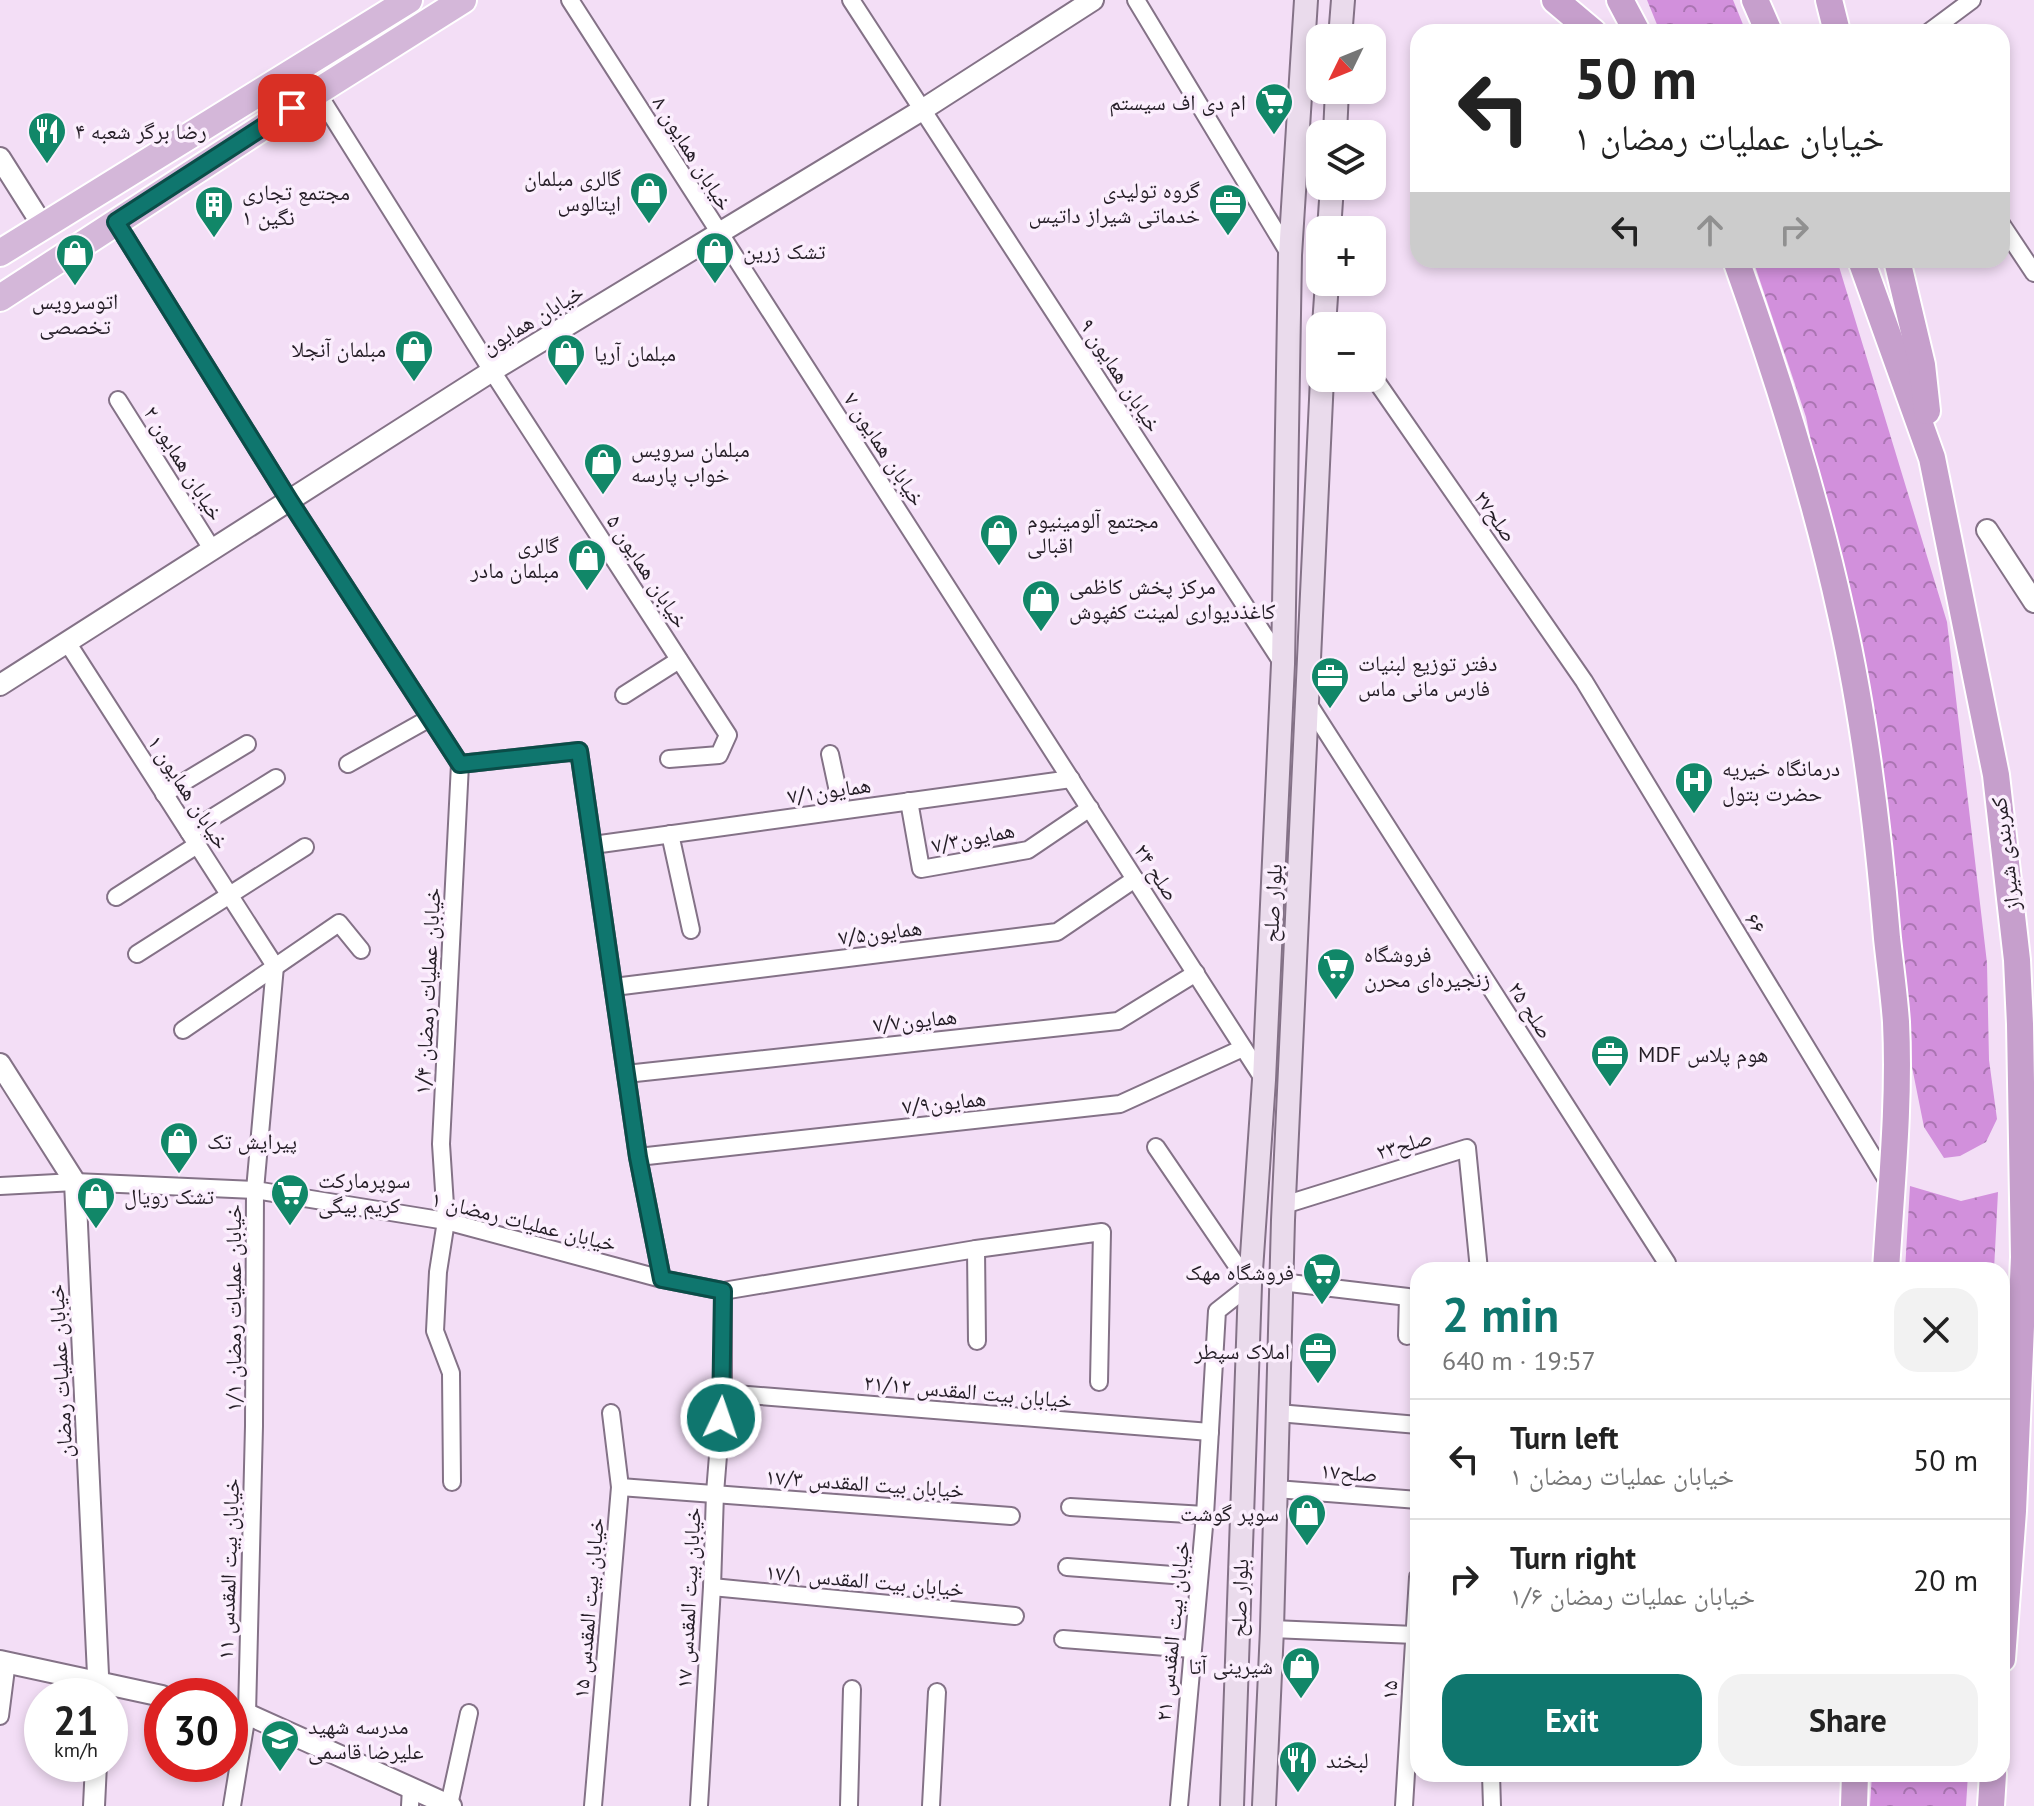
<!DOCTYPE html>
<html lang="en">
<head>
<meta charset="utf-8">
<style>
  :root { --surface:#fff; --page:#f2f2f2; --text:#222; --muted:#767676; --line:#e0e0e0; --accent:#0f766e }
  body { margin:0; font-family:"PT Sans","Noto Naskh Arabic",sans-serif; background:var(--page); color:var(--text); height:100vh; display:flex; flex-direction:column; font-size:30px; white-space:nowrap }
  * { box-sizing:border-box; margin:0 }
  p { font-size:26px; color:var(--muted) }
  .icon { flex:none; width:44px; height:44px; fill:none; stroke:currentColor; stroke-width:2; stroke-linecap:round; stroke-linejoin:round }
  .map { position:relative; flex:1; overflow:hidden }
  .side { position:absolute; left:1410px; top:1262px; width:600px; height:520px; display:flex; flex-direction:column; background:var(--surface); border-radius:24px; box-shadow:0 4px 12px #0003 }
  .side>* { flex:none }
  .banner { position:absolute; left:1410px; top:24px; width:600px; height:244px; border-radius:24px; box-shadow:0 4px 12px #0003; background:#fff; color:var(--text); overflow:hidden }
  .needle { width:52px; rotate:227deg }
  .buttons { position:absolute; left:1306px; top:24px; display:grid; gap:16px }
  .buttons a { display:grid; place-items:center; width:80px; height:80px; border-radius:16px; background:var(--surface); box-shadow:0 4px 12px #0003; font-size:40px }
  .speed { position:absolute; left:24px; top:1678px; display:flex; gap:16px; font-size:40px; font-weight:700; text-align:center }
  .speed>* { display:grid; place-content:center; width:104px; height:104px; border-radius:50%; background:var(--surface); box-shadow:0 4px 12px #0003; line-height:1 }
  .speed small { font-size:20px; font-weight:400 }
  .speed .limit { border:12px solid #d22; background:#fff; color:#111 }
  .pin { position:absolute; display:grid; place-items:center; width:68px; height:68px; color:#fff; margin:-34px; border-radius:16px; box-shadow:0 4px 12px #0006 }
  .me { position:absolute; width:88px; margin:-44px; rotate:3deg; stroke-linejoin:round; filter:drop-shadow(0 0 6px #0008) }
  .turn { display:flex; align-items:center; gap:28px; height:168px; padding:0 32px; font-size:36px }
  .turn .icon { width:104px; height:104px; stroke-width:2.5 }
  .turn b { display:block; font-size:56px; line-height:68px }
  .lanes { display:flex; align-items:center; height:76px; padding:0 32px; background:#0003; justify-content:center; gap:40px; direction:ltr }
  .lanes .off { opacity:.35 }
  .round { display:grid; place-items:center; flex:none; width:84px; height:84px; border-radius:24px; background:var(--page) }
  .head { display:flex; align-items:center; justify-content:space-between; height:136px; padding:0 32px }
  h1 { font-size:48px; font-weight:800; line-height:60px; color:var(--accent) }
  .action { display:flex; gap:16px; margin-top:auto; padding:16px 32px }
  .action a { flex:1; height:92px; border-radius:24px; background:var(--accent); color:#fff; font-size:32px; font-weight:800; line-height:92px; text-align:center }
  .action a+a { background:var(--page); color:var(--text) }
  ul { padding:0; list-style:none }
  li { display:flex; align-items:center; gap:24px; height:120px; padding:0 32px; border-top:2px solid var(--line) }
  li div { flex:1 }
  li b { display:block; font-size:30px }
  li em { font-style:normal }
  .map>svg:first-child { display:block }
  .forest { fill:url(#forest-crowns) }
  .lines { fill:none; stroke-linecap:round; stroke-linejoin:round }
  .minor-casing { stroke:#847287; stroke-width:20 }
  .tertiary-casing { stroke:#847287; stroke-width:24 }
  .secondary-casing { stroke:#847287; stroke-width:26 }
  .primary-casing { stroke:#fff; stroke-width:30 }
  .trunk-casing { stroke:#fff; stroke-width:30 }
  .minor { stroke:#fff; stroke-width:16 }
  .tertiary { stroke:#fff; stroke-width:20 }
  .secondary { stroke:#eadbec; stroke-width:22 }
  .primary { stroke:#d4b7d9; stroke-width:26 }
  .trunk { stroke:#c69fcc; stroke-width:26 }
  .route-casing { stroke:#0a4d48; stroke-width:20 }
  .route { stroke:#0f766e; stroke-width:14 }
  .labels { text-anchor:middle; stroke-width:7; stroke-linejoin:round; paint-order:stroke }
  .poi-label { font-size:22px; fill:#241d26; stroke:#fbeefd; text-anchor:start }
  .street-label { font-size:22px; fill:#241d26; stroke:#fbeefd }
</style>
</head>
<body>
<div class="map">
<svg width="2034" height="1806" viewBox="0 0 2034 1806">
  <defs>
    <pattern id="forest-crowns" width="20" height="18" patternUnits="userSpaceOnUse" patternTransform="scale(2)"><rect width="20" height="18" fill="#d290dc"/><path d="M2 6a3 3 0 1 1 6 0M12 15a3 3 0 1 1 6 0" fill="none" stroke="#aa75b2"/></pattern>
  </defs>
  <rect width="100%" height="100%" fill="#f3def6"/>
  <g class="forest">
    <polygon points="1647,0 1733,0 1746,32 1660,32"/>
    <polygon points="1753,260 1837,260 1947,622 1987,963 1989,1060 1997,1119 1986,1142 1960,1156 1944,1158 1924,1127 1908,1047 1887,814 1806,417"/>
    <polygon points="1910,1186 1961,1201 1998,1192 1994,1270 1905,1270"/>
    <polygon points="1872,1774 1968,1774 1966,1806 1870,1806"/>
  </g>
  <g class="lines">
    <defs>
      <g id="minor">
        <polyline points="570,0 1264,1080"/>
        <polyline points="851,0 1283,664"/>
        <polyline points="1136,0 1290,255"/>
        <polyline points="1929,32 1972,0"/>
        <polyline points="317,92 492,371 728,735 719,755 669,759"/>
        <polyline points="116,222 289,500 460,764"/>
        <polyline points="2002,225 2034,273"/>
        <polyline points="1372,375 1584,681 1890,1185"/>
        <polyline points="118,400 212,549"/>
        <polyline points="67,642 275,966"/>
        <polyline points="624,695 679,660"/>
        <polyline points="1306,700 1667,1263"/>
        <polyline points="830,754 842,810"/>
        <polyline points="348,764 430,718"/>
        <polyline points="460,764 579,751 638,1157 662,1279"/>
        <polyline points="164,794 247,744"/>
        <polyline points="909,801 921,869 1028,850 1090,808"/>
        <polyline points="189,832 276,778"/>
        <polyline points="670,834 691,930"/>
        <polyline points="593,845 1071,779"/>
        <polyline points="116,897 197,845"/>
        <polyline points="137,954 305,847"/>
        <polyline points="614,987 1057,932 1135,879"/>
        <polyline points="183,1030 339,923 361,950"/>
        <polyline points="626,1074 1118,1021 1196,973"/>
        <polyline points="1156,1147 1250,1285 1217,1311 1205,1515 1179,1806"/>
        <polyline points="638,1157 1120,1104 1243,1048"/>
        <polyline points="0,1186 75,1182 255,1190 446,1221 662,1279 723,1291 976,1249 1102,1232 1099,1382"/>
        <polyline points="1284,1205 1467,1148 1479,1270"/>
        <polyline points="976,1249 977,1341"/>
        <polyline points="1281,1282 1408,1297 1407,1336"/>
        <polyline points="723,1393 1210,1432"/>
        <polyline points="1278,1413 1418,1425"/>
        <polyline points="452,1482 451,1373 435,1331 438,1272 446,1221 441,1144 460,764"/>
        <polyline points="620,1487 1011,1516"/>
        <polyline points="1276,1489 1418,1500"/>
        <polyline points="1070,1507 1205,1515"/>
        <polyline points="1067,1567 1199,1577"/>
        <polyline points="712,1587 1015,1616"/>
        <polyline points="1272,1629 1415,1635"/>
        <polyline points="1063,1639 1192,1649"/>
        <polyline points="0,1716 7,1661"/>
        <polyline points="1491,1774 1492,1806"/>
        <polyline points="449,1805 469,1713"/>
        <polyline points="232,1806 247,1714 254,1426 255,1190 275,966"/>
        <polyline points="410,1806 411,1788"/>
        <polyline points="593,1806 620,1487 611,1413"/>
        <polyline points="699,1806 712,1587 715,1493 723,1393 723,1291"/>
        <polyline points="849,1806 852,1689"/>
        <polyline points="931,1806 937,1692"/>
        <polyline points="1404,1806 1418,1577"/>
      </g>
      <g id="tertiary">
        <polyline points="0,158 43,226"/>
        <polyline points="1987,530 2034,602"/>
        <polyline points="0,685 492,371 922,110 1093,0"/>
        <polyline points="0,1064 75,1182 99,1696"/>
        <polyline points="0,1661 162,1696"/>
        <polyline points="230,1710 247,1714 451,1806"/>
        <polyline points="94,1806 96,1764"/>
      </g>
      <g id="secondary">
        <polyline points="1340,38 1343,0"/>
        <polyline points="1335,134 1337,90"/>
        <polyline points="1329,230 1332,186"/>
        <polyline points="1324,326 1327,282"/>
        <polyline points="1232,1806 1250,1285 1264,1080 1283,664 1290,255 1306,0"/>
        <polyline points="1264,1806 1272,1629 1283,1220 1322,378"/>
      </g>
      <g id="primary">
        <polyline points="0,253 409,0"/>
        <polyline points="0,298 317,92 463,0"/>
      </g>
      <g id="trunk">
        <polyline points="1555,0 1593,32"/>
        <polyline points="1620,0 1637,32"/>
        <polyline points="1755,0 1769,32"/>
        <polyline points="1829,0 1837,32"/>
        <path d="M1736,260C1777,375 1815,495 1841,614C1865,720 1878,829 1887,938C1890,966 1894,994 1896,1022C1900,1104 1891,1188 1886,1270"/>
        <polyline points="1861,260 1932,458 1996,775 2017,960 2020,1024 2024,1257 2013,1511 2002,1659"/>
        <polyline points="1897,260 1922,365 1927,411"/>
        <polyline points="1854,1806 1855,1774"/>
        <polyline points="1991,1806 1993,1774"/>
      </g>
    </defs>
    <use href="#minor" class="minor-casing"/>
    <use href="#tertiary" class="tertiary-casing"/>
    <use href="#secondary" class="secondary-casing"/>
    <use href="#primary" class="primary-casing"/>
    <use href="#trunk" class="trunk-casing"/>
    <use href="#minor" class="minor"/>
    <use href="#tertiary" class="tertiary"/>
    <use href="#secondary" class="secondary"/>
    <use href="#primary" class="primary"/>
    <use href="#trunk" class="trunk"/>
  </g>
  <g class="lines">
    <defs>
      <polyline id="route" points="292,108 116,222 289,500 460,764 579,751 638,1157 662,1279 723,1291 721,1418"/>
    </defs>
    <use href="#route" class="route-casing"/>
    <use href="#route" class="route"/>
  </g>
  <defs>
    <symbol id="supermarket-pin" viewBox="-11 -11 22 30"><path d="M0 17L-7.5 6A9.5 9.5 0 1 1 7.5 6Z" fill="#118768" stroke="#fbeefd"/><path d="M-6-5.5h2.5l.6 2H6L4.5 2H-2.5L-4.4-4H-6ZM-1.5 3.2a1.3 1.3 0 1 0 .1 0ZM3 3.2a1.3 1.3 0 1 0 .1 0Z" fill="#fff"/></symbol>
    <symbol id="restaurant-pin" viewBox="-11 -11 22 30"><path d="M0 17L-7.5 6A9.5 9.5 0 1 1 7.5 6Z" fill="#118768" stroke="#fbeefd"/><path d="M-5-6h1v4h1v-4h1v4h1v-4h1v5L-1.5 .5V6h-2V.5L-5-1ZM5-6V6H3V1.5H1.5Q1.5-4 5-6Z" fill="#fff"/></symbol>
    <symbol id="shop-pin" viewBox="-11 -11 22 30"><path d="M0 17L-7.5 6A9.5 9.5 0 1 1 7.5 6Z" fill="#118768" stroke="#fbeefd"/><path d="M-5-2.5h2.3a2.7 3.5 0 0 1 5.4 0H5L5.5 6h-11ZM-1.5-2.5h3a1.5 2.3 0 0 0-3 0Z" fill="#fff"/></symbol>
    <symbol id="office-pin" viewBox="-11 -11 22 30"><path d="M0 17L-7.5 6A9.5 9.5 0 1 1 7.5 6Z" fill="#118768" stroke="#fbeefd"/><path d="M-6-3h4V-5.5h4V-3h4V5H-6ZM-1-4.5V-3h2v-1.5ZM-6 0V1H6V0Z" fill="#fff"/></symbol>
    <symbol id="building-pin" viewBox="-11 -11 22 30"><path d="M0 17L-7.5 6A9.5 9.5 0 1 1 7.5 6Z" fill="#118768" stroke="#fbeefd"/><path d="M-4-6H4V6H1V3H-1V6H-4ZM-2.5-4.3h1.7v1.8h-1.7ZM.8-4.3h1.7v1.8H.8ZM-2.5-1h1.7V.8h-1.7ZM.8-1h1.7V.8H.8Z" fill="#fff"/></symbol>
    <symbol id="hospital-pin" viewBox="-11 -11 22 30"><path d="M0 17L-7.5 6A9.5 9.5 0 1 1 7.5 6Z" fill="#118768" stroke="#fbeefd"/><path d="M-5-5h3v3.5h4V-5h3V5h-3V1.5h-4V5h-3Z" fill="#fff"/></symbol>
    <symbol id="school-pin" viewBox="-11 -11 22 30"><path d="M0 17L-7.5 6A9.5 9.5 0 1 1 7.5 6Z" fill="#118768" stroke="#fbeefd"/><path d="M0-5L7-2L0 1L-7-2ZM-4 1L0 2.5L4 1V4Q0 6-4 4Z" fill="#fff"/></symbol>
  </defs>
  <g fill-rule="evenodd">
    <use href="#supermarket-pin" x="1252" y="80" width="44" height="60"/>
    <use href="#restaurant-pin" x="25" y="109" width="44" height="60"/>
    <use href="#shop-pin" x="627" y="169" width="44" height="60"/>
    <use href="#office-pin" x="1206" y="181" width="44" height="60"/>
    <use href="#building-pin" x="192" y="183" width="44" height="60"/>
    <use href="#shop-pin" x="693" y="229" width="44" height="60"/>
    <use href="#shop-pin" x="53" y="231" width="44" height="60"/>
    <use href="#shop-pin" x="392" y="327" width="44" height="60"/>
    <use href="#shop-pin" x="544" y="331" width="44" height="60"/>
    <use href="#shop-pin" x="581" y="440" width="44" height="60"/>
    <use href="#shop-pin" x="977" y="511" width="44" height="60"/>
    <use href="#shop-pin" x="565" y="536" width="44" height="60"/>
    <use href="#shop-pin" x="1019" y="577" width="44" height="60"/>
    <use href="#office-pin" x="1308" y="654" width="44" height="60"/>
    <use href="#hospital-pin" x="1672" y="759" width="44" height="60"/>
    <use href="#supermarket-pin" x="1314" y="945" width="44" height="60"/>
    <use href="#office-pin" x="1588" y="1032" width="44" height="60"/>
    <use href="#shop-pin" x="157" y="1119" width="44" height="60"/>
    <use href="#supermarket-pin" x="268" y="1171" width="44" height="60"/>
    <use href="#shop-pin" x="74" y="1174" width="44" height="60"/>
    <use href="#supermarket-pin" x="1300" y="1250" width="44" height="60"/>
    <use href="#office-pin" x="1296" y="1329" width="44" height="60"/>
    <use href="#shop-pin" x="1285" y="1491" width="44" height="60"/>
    <use href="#shop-pin" x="1279" y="1644" width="44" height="60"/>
    <use href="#school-pin" x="258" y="1717" width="44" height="60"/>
    <use href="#restaurant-pin" x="1276" y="1738" width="44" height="60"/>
  </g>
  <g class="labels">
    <g class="poi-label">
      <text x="1246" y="110" text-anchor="end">ام دی اف سیستم</text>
      <text x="75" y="139">رضا برگر شعبه ۴</text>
      <text x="621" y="186" text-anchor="end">گالری مبلمان<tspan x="621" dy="25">ایتالوس</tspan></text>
      <text x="1200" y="198" text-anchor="end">گروه تولیدی<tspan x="1200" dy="25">خدماتی شیراز داتیس</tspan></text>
      <text x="242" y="200">مجتمع تجاری<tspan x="242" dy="25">نگین ۱</tspan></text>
      <text x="743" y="259">تشک زرین</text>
      <text x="75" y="309" text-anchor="middle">اتوسرویس<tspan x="75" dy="25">تخصصی</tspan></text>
      <text x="386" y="357" text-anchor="end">مبلمان آنجلا</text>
      <text x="594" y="361">مبلمان آریا</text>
      <text x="631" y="457">مبلمان سرویس<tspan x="631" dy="25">خواب پارسه</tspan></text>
      <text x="1027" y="528">مجتمع آلومینیوم<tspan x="1027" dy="25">اقبالی</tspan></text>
      <text x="559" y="553" text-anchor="end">گالری<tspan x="559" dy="25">مبلمان مادر</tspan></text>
      <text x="1069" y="594">مرکز پخش کاظمی<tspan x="1069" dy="25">کاغذدیواری لمینت کفپوش</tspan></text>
      <text x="1358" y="671">دفتر توزیع لبنیات<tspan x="1358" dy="25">فارس مانی ماس</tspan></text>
      <text x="1722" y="776">درمانگاه خیریه<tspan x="1722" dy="25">حضرت بتول</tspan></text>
      <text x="1364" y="962">فروشگاه<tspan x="1364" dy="25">زنجیره‌ای محرن</tspan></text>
      <text x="1638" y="1062">MDF هوم پلاس</text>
      <text x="207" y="1149">پیرایش تک</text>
      <text x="318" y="1188">سوپرمارکت<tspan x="318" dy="25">کریم بیگی</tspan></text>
      <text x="124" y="1204">تشک رویال</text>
      <text x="1294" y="1280" text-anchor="end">فروشگاه مهک</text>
      <text x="1290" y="1359" text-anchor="end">املاک سپطر</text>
      <text x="1279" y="1521" text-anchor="end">سوپر گوشت</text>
      <text x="1273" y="1674" text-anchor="end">شیرینی آتا</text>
      <text x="308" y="1734">مدرسه شهید<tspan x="308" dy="25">علیرضا قاسمی</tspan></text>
      <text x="1326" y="1768">لبخند</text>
    </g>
    <g class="street-label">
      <text transform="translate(693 153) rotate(58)" y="8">خیابان همایون ۸</text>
      <text transform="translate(532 319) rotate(-31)" y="8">خیابان همایون</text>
      <text transform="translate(1121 375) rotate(57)" y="8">خیابان همایون ۹</text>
      <text transform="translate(885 449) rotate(57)" y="8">خیابان همایون ۷</text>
      <text transform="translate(184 463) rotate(58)" y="8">خیابان همایون ۲</text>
      <text transform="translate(1496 516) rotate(55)" y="8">صلح۲۷</text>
      <text transform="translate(648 571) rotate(57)" y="8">خیابان همایون ۵</text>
      <text transform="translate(829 790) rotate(-8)" y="8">همایون۷/۱</text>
      <text transform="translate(189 792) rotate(57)" y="8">خیابان همایون ۱</text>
      <text transform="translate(973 837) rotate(-11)" y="8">همایون۷/۳</text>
      <text transform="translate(2005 854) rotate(-97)" y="8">کمربندی شیراز</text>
      <text transform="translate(1157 872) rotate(57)" y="8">صلح ۲۴</text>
      <text transform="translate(1272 903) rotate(-87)" y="8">بلوار صلح</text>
      <text transform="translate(1756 923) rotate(59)" y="8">۶۶</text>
      <text transform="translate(880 932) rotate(-7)" y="8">همایون۷/۵</text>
      <text transform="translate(427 991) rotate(-87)" y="8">خیابان عملیات رمضان ۱/۴</text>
      <text transform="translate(1531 1010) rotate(57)" y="8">صلح ۲۵</text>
      <text transform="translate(915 1020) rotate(-6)" y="8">همایون۷/۷</text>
      <text transform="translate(944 1102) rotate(-6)" y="8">همایون۷/۹</text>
      <text transform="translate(1404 1144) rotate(-17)" y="8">صلح۲۳</text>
      <text transform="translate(524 1221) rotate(14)" y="8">خیابان عملیات رمضان ۱</text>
      <text transform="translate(233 1308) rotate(-90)" y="8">خیابان عملیات رمضان ۱/۱</text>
      <text transform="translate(60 1371) rotate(-93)" y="8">خیابان عملیات رمضان</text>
      <text transform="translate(968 1391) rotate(5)" y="8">خیابان بیت المقدس ۲۱/۱۲</text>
      <text transform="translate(1349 1472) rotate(4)" y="8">صلح۱۷</text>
      <text transform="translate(865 1483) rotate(4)" y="8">خیابان بیت المقدس ۱۷/۳</text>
      <text transform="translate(228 1569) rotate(-88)" y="8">خیابان بیت المقدس ۱۱</text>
      <text transform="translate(865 1580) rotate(5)" y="8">خیابان بیت المقدس ۱۷/۱</text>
      <text transform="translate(688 1598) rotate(-87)" y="8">خیابان بیت المقدس ۱۷</text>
      <text transform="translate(1239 1598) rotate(-88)" y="8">بلوار صلح</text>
      <text transform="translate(588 1608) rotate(-85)" y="8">خیابان بیت المقدس ۱۵</text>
      <text transform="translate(1172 1631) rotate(-84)" y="8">خیابان بیت المقدس ۲۱</text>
      <text transform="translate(1389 1690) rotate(-87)" y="8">۱۵</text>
    </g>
  </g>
</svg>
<div class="buttons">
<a><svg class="needle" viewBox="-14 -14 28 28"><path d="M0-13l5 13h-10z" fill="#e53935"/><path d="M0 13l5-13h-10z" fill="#767676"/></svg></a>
<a><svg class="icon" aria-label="layers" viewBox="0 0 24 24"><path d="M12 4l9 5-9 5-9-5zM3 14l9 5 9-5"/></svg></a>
<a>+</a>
<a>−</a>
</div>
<div class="speed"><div>21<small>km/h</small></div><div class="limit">30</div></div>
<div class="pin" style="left:292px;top:108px;background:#d93025"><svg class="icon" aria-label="arrive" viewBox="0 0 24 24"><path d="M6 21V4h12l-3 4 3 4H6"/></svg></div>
<svg class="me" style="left:721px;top:1418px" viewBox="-20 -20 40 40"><circle r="17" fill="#0f766e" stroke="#fff" stroke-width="3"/><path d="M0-11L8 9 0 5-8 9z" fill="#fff"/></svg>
<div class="banner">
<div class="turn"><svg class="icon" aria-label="left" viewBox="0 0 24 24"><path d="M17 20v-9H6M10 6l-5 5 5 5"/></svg><div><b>50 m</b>خیابان عملیات رمضان ۱</div></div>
<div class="lanes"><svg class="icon" aria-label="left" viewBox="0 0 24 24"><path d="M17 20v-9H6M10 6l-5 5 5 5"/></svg><svg class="icon off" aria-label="ahead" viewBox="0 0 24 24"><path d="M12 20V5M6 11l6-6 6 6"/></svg><svg class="icon off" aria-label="right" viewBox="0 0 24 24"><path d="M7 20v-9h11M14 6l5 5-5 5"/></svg></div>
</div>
<section class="side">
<div class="head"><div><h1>2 min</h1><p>640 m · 19:57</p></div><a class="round"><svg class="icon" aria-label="close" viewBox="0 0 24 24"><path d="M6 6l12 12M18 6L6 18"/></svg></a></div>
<ul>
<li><svg class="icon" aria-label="left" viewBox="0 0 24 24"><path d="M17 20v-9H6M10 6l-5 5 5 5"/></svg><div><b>Turn left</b><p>خیابان عملیات رمضان ۱</p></div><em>50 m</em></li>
<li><svg class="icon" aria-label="right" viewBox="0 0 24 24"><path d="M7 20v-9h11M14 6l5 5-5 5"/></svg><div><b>Turn right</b><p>خیابان عملیات رمضان ۱/۶</p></div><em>20 m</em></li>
</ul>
<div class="action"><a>Exit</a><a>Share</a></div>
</section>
</div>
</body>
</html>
